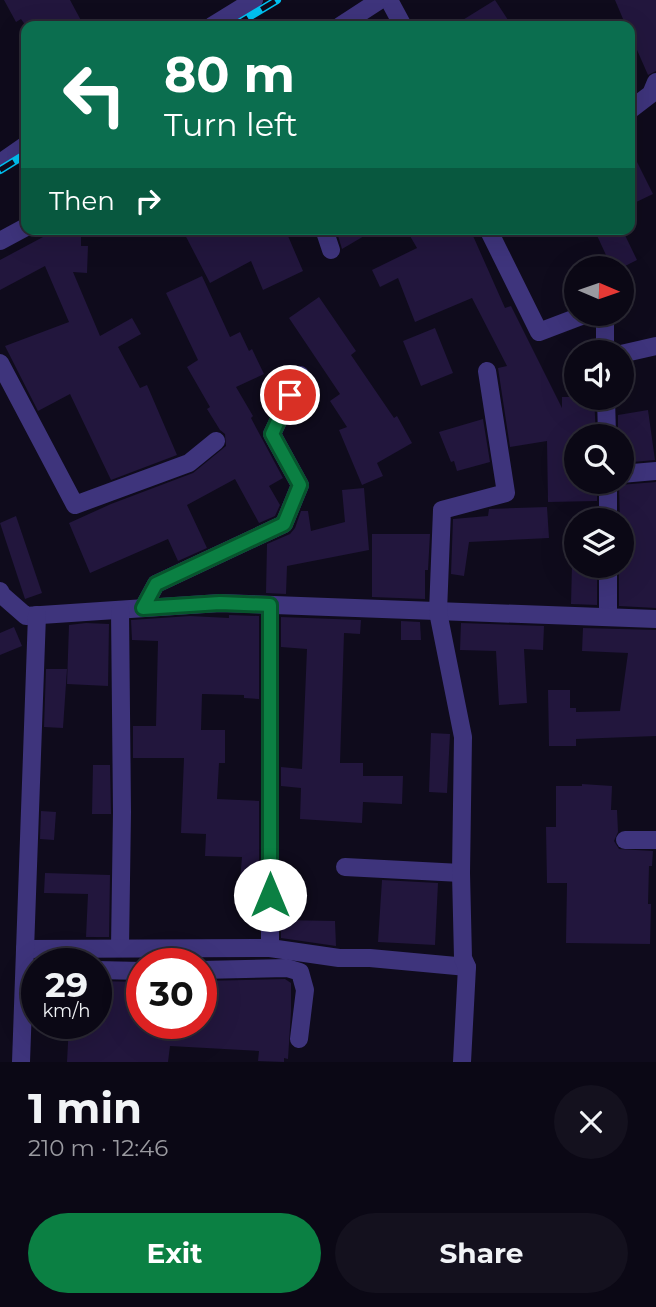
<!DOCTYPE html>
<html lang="en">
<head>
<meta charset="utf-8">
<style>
  :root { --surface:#0b0815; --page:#14111e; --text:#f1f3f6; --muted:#9a9aa0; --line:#2b2934; --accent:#0b8043 }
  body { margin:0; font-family:Montserrat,sans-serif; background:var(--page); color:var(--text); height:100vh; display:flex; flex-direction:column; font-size:26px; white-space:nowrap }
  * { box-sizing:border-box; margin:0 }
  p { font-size:23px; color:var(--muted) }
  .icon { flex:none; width:38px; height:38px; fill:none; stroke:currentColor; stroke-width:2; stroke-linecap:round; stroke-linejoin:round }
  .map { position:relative; height:1062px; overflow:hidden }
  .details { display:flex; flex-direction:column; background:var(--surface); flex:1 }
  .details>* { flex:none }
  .guide { position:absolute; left:21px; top:21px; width:614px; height:214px; border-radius:14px; box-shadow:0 7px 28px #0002,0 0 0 2px var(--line); background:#0b6e4f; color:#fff; overflow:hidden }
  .needle { width:46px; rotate:92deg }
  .buttons { position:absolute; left:564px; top:256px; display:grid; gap:14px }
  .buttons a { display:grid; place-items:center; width:70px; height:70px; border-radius:50%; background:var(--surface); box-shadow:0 7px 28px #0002,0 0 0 2px var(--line); font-size:35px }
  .speed { position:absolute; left:21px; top:948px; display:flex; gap:14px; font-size:35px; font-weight:700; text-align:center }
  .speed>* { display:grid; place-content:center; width:91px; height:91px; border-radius:50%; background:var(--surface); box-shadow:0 7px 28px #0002,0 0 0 2px var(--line); line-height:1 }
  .speed small { font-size:18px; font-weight:400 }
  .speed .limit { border:10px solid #d22; background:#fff; color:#111 }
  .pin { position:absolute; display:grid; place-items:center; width:60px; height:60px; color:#fff; margin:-30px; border:4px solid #fff; border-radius:50%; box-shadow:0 2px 7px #0007 }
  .me { position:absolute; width:77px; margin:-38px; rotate:0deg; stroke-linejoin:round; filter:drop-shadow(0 0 5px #0008) }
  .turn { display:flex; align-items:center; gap:24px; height:147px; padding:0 28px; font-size:32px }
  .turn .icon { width:91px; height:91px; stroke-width:2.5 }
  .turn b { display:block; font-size:49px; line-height:60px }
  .then { display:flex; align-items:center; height:66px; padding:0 28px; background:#0003; gap:14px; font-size:26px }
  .round { display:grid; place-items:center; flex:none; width:74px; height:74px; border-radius:37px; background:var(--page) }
  .summary { display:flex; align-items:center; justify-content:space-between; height:119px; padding:0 28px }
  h1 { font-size:42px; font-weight:700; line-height:52px }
  .button { display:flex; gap:14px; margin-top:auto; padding:14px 28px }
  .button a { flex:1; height:80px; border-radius:42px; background:var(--accent); color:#fff; font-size:28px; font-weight:700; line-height:80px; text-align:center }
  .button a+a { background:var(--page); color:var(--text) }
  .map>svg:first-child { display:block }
  .building { fill:#22163d }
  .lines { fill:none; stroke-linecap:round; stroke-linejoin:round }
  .street { stroke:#3e347c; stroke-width:18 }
  .rail-casing { stroke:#00c1f1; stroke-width:8 }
  .rail { stroke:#0f0b1c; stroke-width:5; stroke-dasharray:16; stroke-linecap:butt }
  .route-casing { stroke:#07532c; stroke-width:18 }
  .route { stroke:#0b8043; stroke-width:12 }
</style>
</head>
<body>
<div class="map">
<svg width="656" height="1062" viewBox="0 0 656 1062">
  <rect width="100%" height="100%" fill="#0f0b1c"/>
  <g class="building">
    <polygon points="4,0 70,0 84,26 26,26 21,19 16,22"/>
    <polygon points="495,0 512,26 453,26"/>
    <polygon points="615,0 656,0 656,71 648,75 630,34 630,26 626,26"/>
    <polygon points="630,148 653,194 630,205"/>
    <polygon points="43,229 81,229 81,246 88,246 87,273 73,272 100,336 132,318 141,334 118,347 140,388 147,385 177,455 111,480 70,394 38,411 5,346 69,322 45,266 0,290 0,260 43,237"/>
    <polygon points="182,229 211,229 215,236 223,233 225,236 239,229 285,229 303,271 263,290 251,261 210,283"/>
    <polygon points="336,229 376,229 342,249"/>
    <polygon points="406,229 470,229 505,308 511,306 562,408 562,397 594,397 596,436 576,436 576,481 597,481 597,501 548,502 547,441 510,447 498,368 507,366 472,298 415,322 398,278 380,287 372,270 417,248"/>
    <polygon points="594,229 622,229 637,260 621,268 612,268"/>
    <polygon points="202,276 230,337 240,332 249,351 252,349 264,374 236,387 253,416 251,418 283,478 269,486 280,505 275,516 259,523 235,479 187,505 207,548 178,561 168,539 90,573 69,523 111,504 193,473 226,446 225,434 220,430 207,409 210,407 187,367 198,360 166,293"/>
    <polygon points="319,297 356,351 351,355 394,418 397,416 412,443 377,463 383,476 362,485 339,430 347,427 330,401 340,394 289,318"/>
    <polygon points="435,328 453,373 421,386 403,341"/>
    <polygon points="648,410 655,460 621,463 621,436 618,436 618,415"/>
    <polygon points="483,419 490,462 457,471 454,461 451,462 439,432"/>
    <polygon points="656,482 656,608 619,606 619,565 621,565 619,485"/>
    <polygon points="364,488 369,550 287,566 286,594 266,593 267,544 290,534 295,528 301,511 308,511 311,531 345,522 342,490"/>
    <polygon points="547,507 549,538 469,542 464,576 451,574 453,519 488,516 489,509"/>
    <polygon points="16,516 42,593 25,599 0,523"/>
    <polygon points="372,534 430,534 428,570 425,570 425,599 372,597"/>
    <polygon points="572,565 597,566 597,605 571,604"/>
    <polygon points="229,615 259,616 259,699 244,698 244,695 202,694 201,730 225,730 225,763 219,763 217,799 259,801 259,881 240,880 242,857 205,856 206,834 181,833 184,758 133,758 133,726 156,726 158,641 132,640 131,620 190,616 229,618"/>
    <polygon points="281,617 361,620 360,634 344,633 340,763 363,763 363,776 403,776 402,804 363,802 362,823 300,819 301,788 281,786 281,767 302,769 307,649 281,647"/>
    <polygon points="401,621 420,622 421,640 401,640"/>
    <polygon points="86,623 109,624 108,686 67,684 69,625"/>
    <polygon points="461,623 544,626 543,650 524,649 527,703 499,705 496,651 460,650"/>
    <polygon points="14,627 22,646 0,655 0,633"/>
    <polygon points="583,628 656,630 656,736 576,739 576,746 549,746 548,690 570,690 570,708 576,708 576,712 620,711 628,653 582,651"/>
    <polygon points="46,669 67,669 63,728 44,727"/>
    <polygon points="431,733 450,734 447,793 429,792"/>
    <polygon points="93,765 110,765 111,814 92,814"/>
    <polygon points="582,784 612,786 611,810 617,810 618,832 614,841 619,849 653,851 652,866 649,866 648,904 651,904 650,944 566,943 567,883 547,883 546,827 556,827 556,786 582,786"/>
    <polygon points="41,811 56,812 54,840 40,839"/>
    <polygon points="45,873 110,875 109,937 86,937 88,894 44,893"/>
    <polygon points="382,880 438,883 435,945 378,942"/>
    <polygon points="281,920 335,921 336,946 281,938"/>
    <polygon points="285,979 291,983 291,1012 288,1059 284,1058 284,1062 258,1061 259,1051 170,1046 168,1062 67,1062 69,1024 96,1024 96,981 142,982 141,1024 201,1024 201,981"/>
  </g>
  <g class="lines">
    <g class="street">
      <polyline points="389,0 403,26"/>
      <polyline points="212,26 254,0"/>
      <polyline points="340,26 380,0"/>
      <polyline points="630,110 651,94 656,82"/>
      <polyline points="0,163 26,145"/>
      <polyline points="324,229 331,250"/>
      <polyline points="488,229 539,332 589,313"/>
      <polyline points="0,241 26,227"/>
      <polyline points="605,313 605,352"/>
      <polyline points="621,354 656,346"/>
      <polyline points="0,363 75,505 189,463 216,441"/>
      <polyline points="606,397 607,436"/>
      <polyline points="621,474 656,471"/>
      <polyline points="608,481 608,520"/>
      <polyline points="608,565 608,617"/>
      <polyline points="0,591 2,595 26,616 220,603 656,619"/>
      <polyline points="143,608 156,584 284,524 300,485 272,434 300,375"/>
      <polyline points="625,840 656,840"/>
      <polyline points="345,867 461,873"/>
      <polyline points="120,947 122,812 120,610"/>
      <polyline points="270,948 270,605"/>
      <polyline points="25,949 270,948 339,958 370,958 467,967"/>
      <polyline points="96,970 142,971"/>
      <polyline points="201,970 287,968 300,972 305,990 299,1039"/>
      <polyline points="21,1062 37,615"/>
      <polyline points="462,1062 467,967 463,958 461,873 463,737 438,612 442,510 506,493 487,371"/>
    </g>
    <defs>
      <g id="rail">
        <polyline points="234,26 277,0"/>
        <polyline points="0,170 26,154"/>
      </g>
    </defs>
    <use href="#rail" class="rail-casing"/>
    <use href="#rail" class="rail"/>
  </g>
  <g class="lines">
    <defs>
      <polyline id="route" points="270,895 270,605 220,603 143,608 156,584 284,524 300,485 272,434 290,395"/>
    </defs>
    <use href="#route" class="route-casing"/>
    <use href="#route" class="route"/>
  </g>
</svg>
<div class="buttons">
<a><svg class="needle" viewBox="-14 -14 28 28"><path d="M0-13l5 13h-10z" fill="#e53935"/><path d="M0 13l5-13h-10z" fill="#9a9aa0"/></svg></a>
<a><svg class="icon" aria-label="sound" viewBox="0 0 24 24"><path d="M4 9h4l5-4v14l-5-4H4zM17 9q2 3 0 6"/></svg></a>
<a><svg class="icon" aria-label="search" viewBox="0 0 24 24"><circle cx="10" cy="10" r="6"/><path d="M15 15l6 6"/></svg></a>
<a><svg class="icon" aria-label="layers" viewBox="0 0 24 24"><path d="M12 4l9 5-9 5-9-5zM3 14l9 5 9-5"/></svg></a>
</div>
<div class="speed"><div>29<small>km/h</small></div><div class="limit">30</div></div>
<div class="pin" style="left:290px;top:395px;background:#d93025"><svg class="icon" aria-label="arrive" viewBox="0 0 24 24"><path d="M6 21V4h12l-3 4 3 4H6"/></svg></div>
<svg class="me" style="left:270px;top:895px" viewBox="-20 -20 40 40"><circle r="19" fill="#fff"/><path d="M0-13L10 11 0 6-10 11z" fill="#0b8043"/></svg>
<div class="guide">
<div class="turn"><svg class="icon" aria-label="left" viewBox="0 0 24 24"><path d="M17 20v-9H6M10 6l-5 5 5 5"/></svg><div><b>80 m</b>Turn left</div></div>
<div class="then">Then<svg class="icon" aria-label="right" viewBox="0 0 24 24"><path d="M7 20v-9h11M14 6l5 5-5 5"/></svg></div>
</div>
</div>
<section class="details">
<div class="summary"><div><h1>1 min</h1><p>210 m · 12:46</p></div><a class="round"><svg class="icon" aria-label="close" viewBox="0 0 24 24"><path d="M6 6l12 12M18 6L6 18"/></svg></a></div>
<div class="button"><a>Exit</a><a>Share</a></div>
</section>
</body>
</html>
